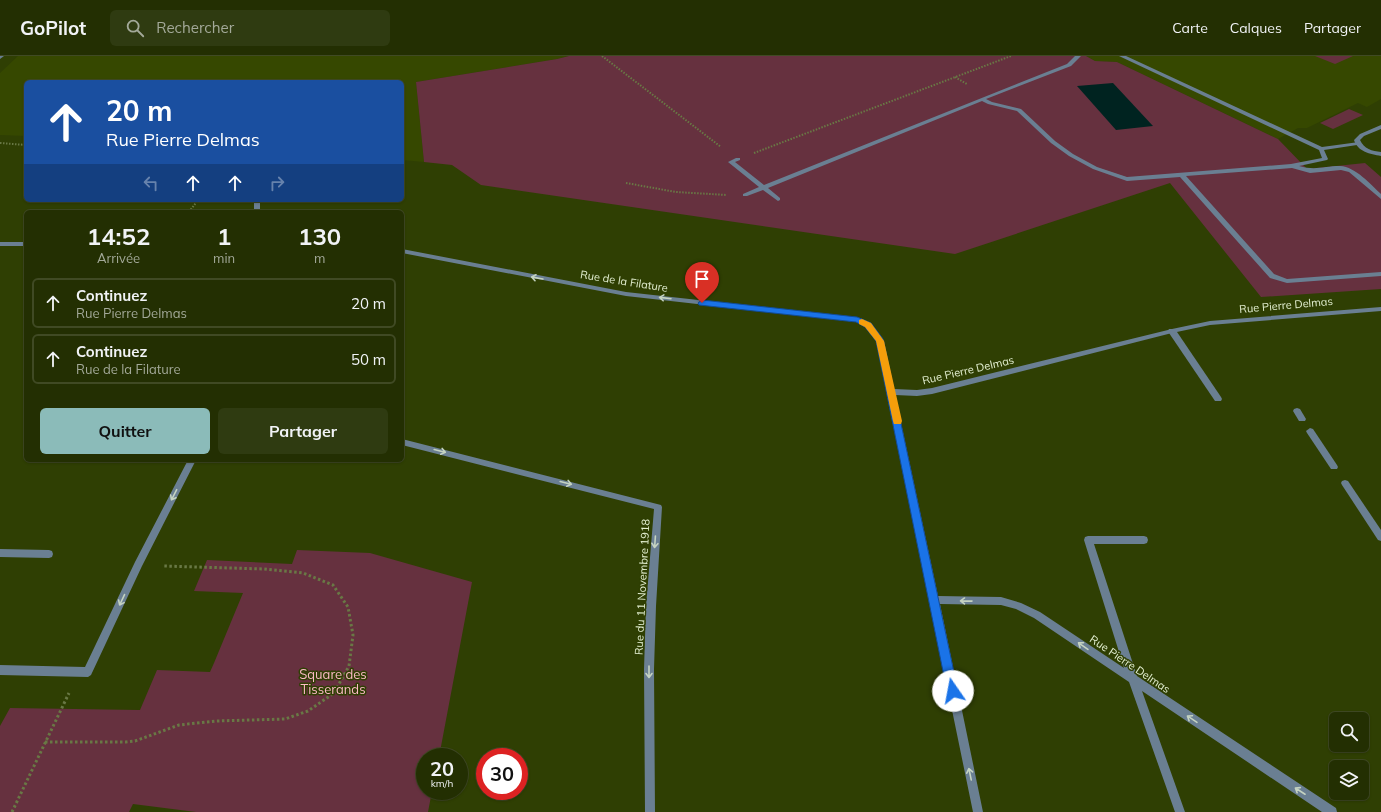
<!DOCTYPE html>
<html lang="fr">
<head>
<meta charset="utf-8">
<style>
  :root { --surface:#232f02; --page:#2f3b11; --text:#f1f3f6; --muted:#a3a999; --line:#404a24; --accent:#8bbbb9 }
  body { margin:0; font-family:Mulish,sans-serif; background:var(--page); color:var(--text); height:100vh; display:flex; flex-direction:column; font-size:15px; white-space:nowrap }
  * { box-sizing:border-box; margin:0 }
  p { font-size:13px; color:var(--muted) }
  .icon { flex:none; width:22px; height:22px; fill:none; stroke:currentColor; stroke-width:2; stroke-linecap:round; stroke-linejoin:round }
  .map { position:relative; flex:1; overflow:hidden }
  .details { position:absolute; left:24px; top:154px; width:380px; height:252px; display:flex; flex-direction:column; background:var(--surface); border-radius:6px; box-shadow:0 1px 3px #0004,0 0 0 1px var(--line) }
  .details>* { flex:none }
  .banner { position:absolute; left:24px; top:24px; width:380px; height:122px; border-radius:6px; box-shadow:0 1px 3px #0004,0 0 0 1px var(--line); background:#1a4fa0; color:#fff; overflow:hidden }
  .buttons { position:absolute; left:1329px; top:656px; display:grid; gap:8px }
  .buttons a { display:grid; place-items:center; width:40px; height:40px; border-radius:6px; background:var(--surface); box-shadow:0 1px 3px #0004,0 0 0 1px var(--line); font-size:20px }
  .speed { position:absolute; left:416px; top:692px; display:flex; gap:8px; font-size:20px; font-weight:700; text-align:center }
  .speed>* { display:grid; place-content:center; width:52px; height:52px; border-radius:50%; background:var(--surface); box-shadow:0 1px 3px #0004,0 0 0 1px var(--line); line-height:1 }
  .speed small { font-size:10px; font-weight:400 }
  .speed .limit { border:6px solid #d22; background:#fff; color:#111 }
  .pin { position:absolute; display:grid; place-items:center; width:34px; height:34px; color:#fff; margin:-41px -17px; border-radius:50% 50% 50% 0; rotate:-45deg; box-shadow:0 0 4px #0007 }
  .pin .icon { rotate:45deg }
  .me { position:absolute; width:44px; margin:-22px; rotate:348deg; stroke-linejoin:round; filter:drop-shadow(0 0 3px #0008) }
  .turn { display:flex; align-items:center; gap:14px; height:84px; padding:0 16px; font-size:18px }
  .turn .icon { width:52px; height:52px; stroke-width:2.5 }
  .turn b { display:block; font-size:28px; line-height:34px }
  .lanes { display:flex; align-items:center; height:38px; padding:0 16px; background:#0003; justify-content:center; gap:20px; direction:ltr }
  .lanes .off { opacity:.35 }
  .eta { display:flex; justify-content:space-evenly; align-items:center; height:68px; text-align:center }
  .eta b { font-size:24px; font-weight:700; line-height:28px }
  .action { display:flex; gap:8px; margin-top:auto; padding:8px 16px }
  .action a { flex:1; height:46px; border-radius:6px; background:var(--accent); color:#111; font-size:16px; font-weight:700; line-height:46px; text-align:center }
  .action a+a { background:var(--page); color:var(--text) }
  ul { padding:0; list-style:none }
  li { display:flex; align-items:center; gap:12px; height:50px; margin:0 8px 6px; padding:0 8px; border:2px solid var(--line); border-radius:6px }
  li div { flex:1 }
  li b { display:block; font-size:15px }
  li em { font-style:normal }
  header { display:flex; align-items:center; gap:24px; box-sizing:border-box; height:56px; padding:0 20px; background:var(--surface); border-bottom:1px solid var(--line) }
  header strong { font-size:19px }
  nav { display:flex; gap:22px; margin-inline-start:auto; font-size:14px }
  .search { width:280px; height:36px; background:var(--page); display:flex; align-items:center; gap:10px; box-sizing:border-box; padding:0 14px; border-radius:6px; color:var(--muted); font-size:15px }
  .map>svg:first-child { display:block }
  .built { fill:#364800 }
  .green { fill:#66313f }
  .water { fill:#002320 }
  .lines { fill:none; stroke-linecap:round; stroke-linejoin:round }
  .path-far1 { stroke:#697845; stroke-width:2; stroke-dasharray:1.5 1.5; stroke-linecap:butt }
  .path { stroke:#697845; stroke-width:3; stroke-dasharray:2.5 2.5; stroke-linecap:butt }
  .lane { fill:#6a7f92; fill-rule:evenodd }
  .street { fill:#6a7f92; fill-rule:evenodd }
  .oneway { stroke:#c5d3c1 }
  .route { fill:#1a73e8; stroke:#114b97 }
  .slow { fill:#f59e0b }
  .labels { text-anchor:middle; stroke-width:3; stroke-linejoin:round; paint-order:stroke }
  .street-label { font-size:11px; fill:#e3efd1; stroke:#2f3f03 }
  .near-park-label { font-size:13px; fill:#fdb9c8; stroke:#2f3f03 }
</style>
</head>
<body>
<header>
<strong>GoPilot</strong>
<div class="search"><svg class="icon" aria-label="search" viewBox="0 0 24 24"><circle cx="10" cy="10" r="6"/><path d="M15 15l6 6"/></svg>Rechercher</div>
<nav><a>Carte</a><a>Calques</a><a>Partager</a></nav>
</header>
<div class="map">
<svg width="1381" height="756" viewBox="0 0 1381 756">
  <rect width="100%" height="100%" fill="#2f3f03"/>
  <g class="built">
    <polygon points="18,0 569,0 557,3 416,26 424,106 402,104 402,26 26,26 26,80 0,79 0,17"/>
    <polygon points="1086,0 1381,0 1381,43 1367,51 1358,47 1307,72 1298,72 1278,83 1117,6 1095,5"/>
  </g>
  <g class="green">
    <polygon points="569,0 1086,0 1095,5 1117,6 1278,83 1307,113 1365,107 1381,121 1381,233 1261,241 1170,127 955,198 481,129 452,109 424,106 416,26 557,3"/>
    <polygon points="1315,0 1353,0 1335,8"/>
    <polygon points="1349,53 1363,59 1333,73 1320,67"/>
    <polygon points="297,494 370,497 472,526 439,701 425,701 425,735 432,735 428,756 196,756 133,748 129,756 0,756 0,670 10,652 140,654 157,614 210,616 214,607 243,537 194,535 207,504 292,508"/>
  </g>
  <polygon class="water" points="1113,27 1153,70 1116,74 1077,30"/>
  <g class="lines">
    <g class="path-far1">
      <polyline points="602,0 721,91"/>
      <polyline points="955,21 967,28"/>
      <polyline points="0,87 26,89"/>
      <polyline points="754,97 1011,0"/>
      <polyline points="626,127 676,136 727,139"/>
      <polyline points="189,156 198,144"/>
    </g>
    <g class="path">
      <polyline points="45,686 126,686 135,685 179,669 216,665 285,663 308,655 334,637 349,610 353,579 348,551 333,529 303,517 264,513 163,510"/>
      <polyline points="12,756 69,637"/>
    </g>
    <g class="lane">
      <path d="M1075,0H1081L1071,10L986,43L992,46L1021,53L1055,85L1073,98L1097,111L1127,121L1291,108L1322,102L1319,94L1119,0H1126L1322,91L1359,86L1360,87L1357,89L1324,94L1328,103L1327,104L1299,110C1316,115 1324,110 1340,110C1356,111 1370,128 1381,138V143L1349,116L1341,114L1310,117L1292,112L1186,120L1274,218L1287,223L1381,216V220L1287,227L1270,222L1180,121L1127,125L1093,113L1069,100L1051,87L1017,55L988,48L982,45L768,132L780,142V144L778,145L763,134L747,140H743V138L759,131L728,106L736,102H740V104L735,106L764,129L1067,8Z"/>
      <rect x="254" y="144" width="6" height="12"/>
      <polygon points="1169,273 1175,273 1221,341 1222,343 1221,345 1215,345 1169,277 1168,275"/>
      <polygon points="1297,352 1300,353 1306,363 1305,365 1299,365 1293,355 1294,353"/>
      <polygon points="1310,372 1313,373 1337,409 1338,411 1337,413 1331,413 1307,377 1306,375"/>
      <polygon points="1345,424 1348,425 1381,474 1381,485 1378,484 1342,429 1341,427 1342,425"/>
    </g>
    <g class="street">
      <polygon points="0,0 4,0 0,3"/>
      <path d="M1381,69V73L1364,80L1360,84C1364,93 1372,95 1381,96V100C1370,98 1358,96 1354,84L1360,78Z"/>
      <rect x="0" y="186" width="26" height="4"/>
      <polygon points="402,193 626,236 860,262 871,267 884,285 894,333 917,334 932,332 1172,273 1210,265 1381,251 1381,255 1210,269 1172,277 932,338 917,340 895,339 938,540 1001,541 1021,547 1040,556 1124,612 1084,484 1085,481 1088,480 1144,480 1147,481 1148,484 1147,487 1144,488 1094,488 1137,620 1336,752 1337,756 1322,756 1142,635 1185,756 1175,756 1129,626 1034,562 1016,553 1001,549 940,548 983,756 973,756 876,285 865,271 856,266 626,240 402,197"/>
      <polygon points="402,383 661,449 662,451 656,550 654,613 655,756 645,756 644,613 646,550 654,453 402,389"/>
      <polygon points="188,404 196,404 142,510 91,619 88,621 0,619 0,609 85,611 135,506"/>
      <polygon points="0,493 49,494 52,495 53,498 52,501 49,502 0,501"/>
    </g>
  </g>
  <defs><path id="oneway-shaft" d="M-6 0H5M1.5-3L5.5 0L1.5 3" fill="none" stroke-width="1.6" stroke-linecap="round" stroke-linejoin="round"/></defs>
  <g class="oneway">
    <use href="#oneway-shaft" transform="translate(537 222) rotate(-170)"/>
    <use href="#oneway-shaft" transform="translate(665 242) rotate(-173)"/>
    <use href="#oneway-shaft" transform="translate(440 395) rotate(14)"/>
    <use href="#oneway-shaft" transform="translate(566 427) rotate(14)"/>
    <use href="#oneway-shaft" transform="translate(174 439) rotate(117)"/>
    <use href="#oneway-shaft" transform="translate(655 486) rotate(94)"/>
    <use href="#oneway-shaft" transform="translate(122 544) rotate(115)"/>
    <use href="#oneway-shaft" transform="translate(966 545) rotate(-179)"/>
    <use href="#oneway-shaft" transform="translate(1083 590) rotate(-145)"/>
    <use href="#oneway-shaft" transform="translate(649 616) rotate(90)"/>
    <use href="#oneway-shaft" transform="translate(1192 663) rotate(-146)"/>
    <use href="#oneway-shaft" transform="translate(970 718) rotate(-102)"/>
    <use href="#oneway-shaft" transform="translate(1300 735) rotate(-147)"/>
  </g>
  <polygon class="route" points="702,244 857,261 871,267 883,283 958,635 957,639 953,640 949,639 947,635 876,285 865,271 856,266 699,249 698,247"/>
  <polygon class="slow" points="862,263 871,267 884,285 902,365 901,368 894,368 893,365 876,285 865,271 859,268 859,264"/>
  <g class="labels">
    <g class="street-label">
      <text transform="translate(624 225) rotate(9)" y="4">Rue de la Filature</text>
      <text transform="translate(1286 249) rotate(-5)" y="4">Rue Pierre Delmas</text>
      <text transform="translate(968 314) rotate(-13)" y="4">Rue Pierre Delmas</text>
      <text transform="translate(642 531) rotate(-87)" y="4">Rue du 11 Novembre 1918</text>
      <text transform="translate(1130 608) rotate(34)" y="4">Rue Pierre Delmas</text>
    </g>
    <g class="near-park-label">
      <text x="333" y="623">Square des<tspan x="333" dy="15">Tisserands</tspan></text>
    </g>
  </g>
</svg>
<div class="buttons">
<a><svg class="icon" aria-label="search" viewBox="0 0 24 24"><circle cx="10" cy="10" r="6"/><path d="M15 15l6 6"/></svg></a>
<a><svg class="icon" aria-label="layers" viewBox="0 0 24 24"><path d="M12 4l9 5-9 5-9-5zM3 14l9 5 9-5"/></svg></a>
</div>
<div class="speed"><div>20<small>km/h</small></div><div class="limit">30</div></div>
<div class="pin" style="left:702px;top:247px;background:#d93025"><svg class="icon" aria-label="arrive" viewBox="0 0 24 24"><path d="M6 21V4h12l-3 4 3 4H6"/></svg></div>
<svg class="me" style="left:953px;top:635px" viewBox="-20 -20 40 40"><circle r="19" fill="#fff"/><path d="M0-13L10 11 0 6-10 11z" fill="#1a73e8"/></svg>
<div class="banner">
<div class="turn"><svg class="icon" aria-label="ahead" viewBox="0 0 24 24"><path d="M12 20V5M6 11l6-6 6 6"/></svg><div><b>20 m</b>Rue Pierre Delmas</div></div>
<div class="lanes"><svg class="icon off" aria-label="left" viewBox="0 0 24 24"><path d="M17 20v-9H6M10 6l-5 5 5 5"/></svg><svg class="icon" aria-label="ahead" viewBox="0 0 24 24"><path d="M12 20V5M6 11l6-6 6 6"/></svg><svg class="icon" aria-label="ahead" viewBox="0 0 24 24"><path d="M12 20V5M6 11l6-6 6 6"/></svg><svg class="icon off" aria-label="right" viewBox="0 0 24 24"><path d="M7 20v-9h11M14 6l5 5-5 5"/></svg></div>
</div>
<section class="details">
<div class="eta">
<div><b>14:52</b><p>Arrivée</p></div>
<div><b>1</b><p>min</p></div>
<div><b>130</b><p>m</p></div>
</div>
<ul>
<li><svg class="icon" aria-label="ahead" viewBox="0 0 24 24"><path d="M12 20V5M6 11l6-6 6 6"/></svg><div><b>Continuez</b><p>Rue Pierre Delmas</p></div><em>20 m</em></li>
<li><svg class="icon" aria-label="ahead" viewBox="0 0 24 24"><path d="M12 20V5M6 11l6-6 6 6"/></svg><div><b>Continuez</b><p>Rue de la Filature</p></div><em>50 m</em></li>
</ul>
<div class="action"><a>Quitter</a><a>Partager</a></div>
</section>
</div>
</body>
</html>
